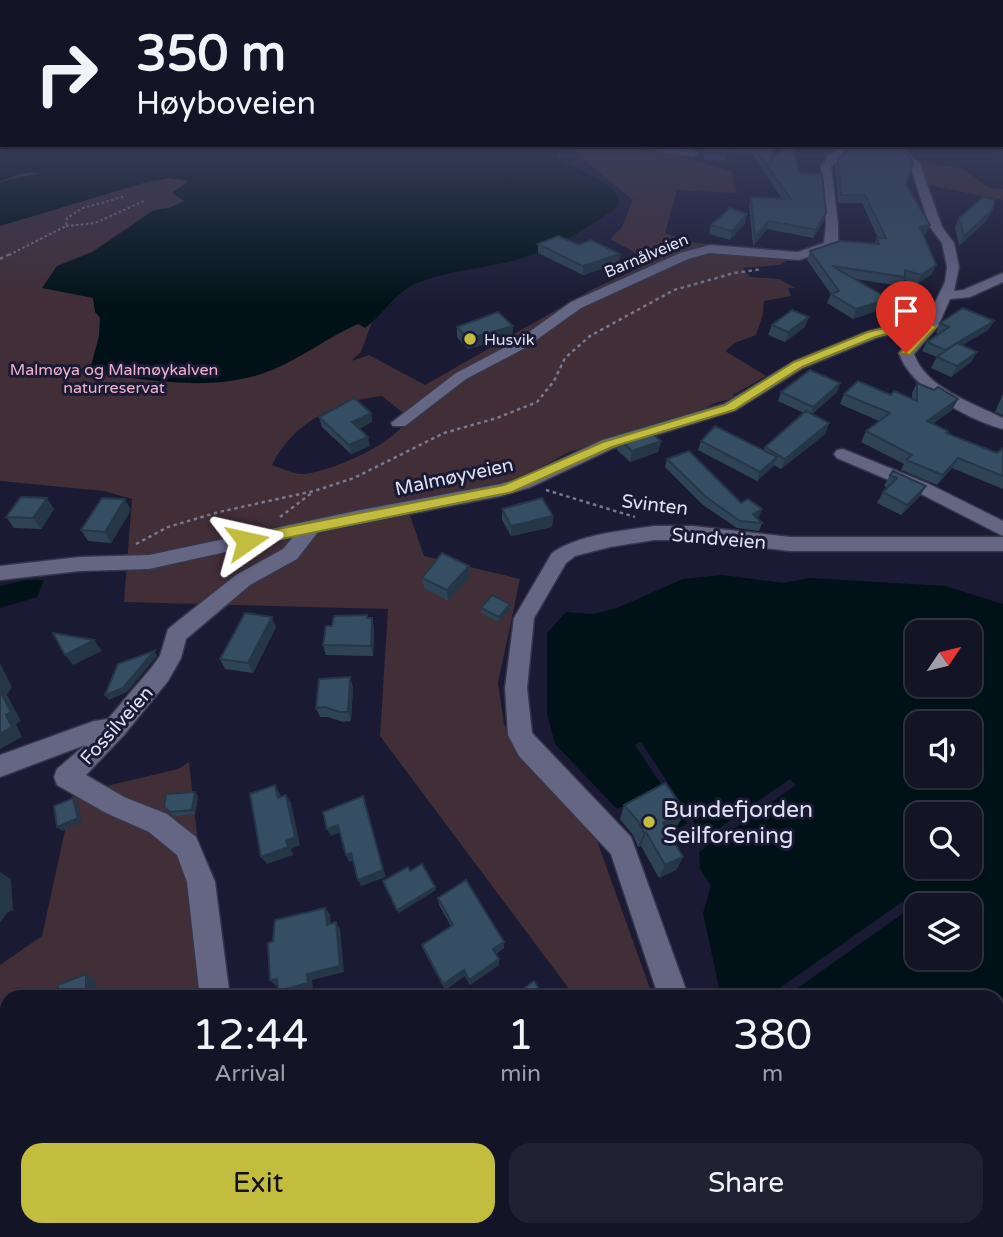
<!DOCTYPE html>
<html lang="en">
<head>
<meta charset="utf-8">
<style>
  :root { --surface:#141427; --page:#212133; --text:#f1f3f6; --muted:#9d9ea7; --line:#334; --accent:#c2bd3f }
  body { margin:0; font-family:"Varela Round",sans-serif; background:var(--page); color:var(--text); height:100vh; display:flex; flex-direction:column; font-size:26px; white-space:nowrap }
  * { box-sizing:border-box; margin:0 }
  p { font-size:23px; color:var(--muted) }
  .icon { flex:none; width:38px; height:38px; fill:none; stroke:currentColor; stroke-width:2; stroke-linecap:round; stroke-linejoin:round }
  .map { position:relative; flex:1; overflow:hidden }
  .panel { position:absolute; left:0px; top:990px; width:1004px; height:247px; display:flex; flex-direction:column; background:var(--surface); border-radius:21px 21px 0 0; box-shadow:0 2px 5px #0004,0 0 0 2px var(--line) }
  .panel>* { flex:none }
  .top-card { position:absolute; left:0px; top:0px; width:1004px; height:147px; box-shadow:0 2px 5px #0004,0 0 0 2px var(--line); background:#141427; color:var(--text); overflow:hidden }
  .needle { width:46px; rotate:55deg }
  .fabs { position:absolute; left:905px; top:620px; display:grid; gap:14px }
  .fabs a { display:grid; place-items:center; width:77px; height:77px; border-radius:14px; background:var(--surface); box-shadow:0 2px 5px #0004,0 0 0 2px var(--line); font-size:35px }
  .pin { position:absolute; display:grid; place-items:center; width:60px; height:60px; color:#fff; margin:-72px -30px; border-radius:50% 50% 50% 0; rotate:-45deg; box-shadow:0 0 7px #0007 }
  .pin .icon { rotate:45deg }
  .me { position:absolute; width:77px; margin:-38px; rotate:79deg; stroke-linejoin:round; filter:drop-shadow(0 0 5px #0008) }
  .turn { display:flex; align-items:center; gap:24px; height:147px; padding:0 21px; font-size:32px }
  .turn .icon { width:91px; height:91px; stroke-width:2.5 }
  .turn b { display:block; font-size:49px; line-height:60px }
  .eta { display:flex; justify-content:space-evenly; align-items:center; height:119px; text-align:center }
  .eta b { font-size:42px; font-weight:600; line-height:49px }
  .button { display:flex; gap:14px; margin-top:auto; padding:14px 21px }
  .button a { flex:1; height:80px; border-radius:21px; background:var(--accent); color:#111; font-size:28px; font-weight:600; line-height:80px; text-align:center }
  .button a+a { background:var(--page); color:var(--text) }
  .map>svg:first-child { display:block }
  .green { fill:#422e37; fill-rule:evenodd }
  .water { fill:#001217; fill-rule:evenodd }
  .pier { fill:#1a1a34 }
  .lines { fill:none; stroke-linecap:round; stroke-linejoin:round }
  .minor-casing { stroke:#36354a; stroke-width:3 }
  .path-far2 { stroke:#78798f; stroke-width:2; stroke-dasharray:2.5 2.5; stroke-linecap:butt }
  .path-far1 { stroke:#78798f; stroke-width:2.5; stroke-dasharray:3.5 3.5; stroke-linecap:butt }
  .path { stroke:#78798f; stroke-width:5; stroke-dasharray:8 8; stroke-linecap:butt }
  .minor { fill:#646684; fill-rule:evenodd }
  .wall { fill:#2e4356 }
  .shaded-wall { fill:#253746 }
  .building { fill:#354e64; stroke:#253746; stroke-width:2 }
  .route { fill:#c2bd3f; stroke:#7e7b29; stroke-width:2 }
  .poi-dot { fill:#c2bd3f; stroke:#1a1a34; stroke-width:2.5 }
  .labels { text-anchor:middle; stroke-width:6; stroke-linejoin:round; paint-order:stroke }
  .far-street-label { font-size:16px; fill:#dfe1f3; stroke:#1a1a34 }
  .far-poi-label { font-size:16px; fill:#dfe1f3; stroke:#1a1a34; text-anchor:start }
  .far-park-label { font-size:16px; fill:#f0b1cc; stroke:#1a1a34 }
  .street-label { font-size:19px; fill:#dfe1f3; stroke:#1a1a34 }
  .near-poi-label { font-size:23px; fill:#dfe1f3; stroke:#1a1a34; text-anchor:start }
</style>
</head>
<body>
<div class="map">
<svg width="1003" height="1237" viewBox="0 0 1003 1237">
  <rect width="100%" height="100%" fill="#1a1a34"/>
  <g class="green">
    <path d="M0,134L2,145H218L372,322L361,352L351,361L369,355L425,385L593,289L652,262L610,239L622,227L633,200L588,163L576,150L581,145H640L641,150L663,152L732,171L737,193L677,190L665,233L690,242L776,251L790,259L779,265L743,268L750,277L779,279L795,288H788L791,296L764,301L763,314L756,335L735,343L725,351L766,376L733,395L734,398L715,403L694,414L569,452L523,477L406,504L424,556L520,579L498,683L504,724L525,763L591,824L653,997H575L380,736L388,609L124,602L132,499L104,491L0,481ZM382,396L408,417C398,443 332,471 304,474C295,475 281,468 272,465C292,423 338,400 382,396Z"/>
    <polygon points="911,160 963,169 989,188 1003,189 1003,200 923,184"/>
    <polygon points="189,762 215,997 7,998 7,1230 241,1230 241,1237 0,1237 0,965 42,936 73,794 178,769"/>
  </g>
  <g class="water">
    <path d="M0,134L2,145H562L556,155L559,160C573,166 611,183 617,195C623,205 613,211 606,215C579,234 548,250 516,260C483,269 449,270 417,283C395,292 384,314 365,328L358,324C328,337 302,358 272,370C213,394 150,379 89,373L99,336L100,318L95,312L93,298L42,288L57,266L92,252L154,210L169,208L184,201L172,193L189,181L169,178L147,182L0,226V182L41,173C17,172 22,175 0,181Z"/>
    <path d="M723,575L784,583L809,578L945,586L1003,604V1237H842L839,1230H998V998L721,997L703,913L711,886L700,869L699,852L705,848L697,835L688,839C671,826 659,812 647,795L617,809L555,744L547,714V633L566,612L594,614L617,608L683,579ZM917,632H970V684H917ZM917,723H970V775H917ZM917,814H970V866H917ZM917,905H970V957H917Z"/>
    <polygon points="27,580 44,580 37,597 0,608 0,586"/>
  </g>
  <g class="pier">
    <polygon points="641,742 697,827 681,833 678,829 687,823 635,745"/>
    <polygon points="790,779 796,785 716,841 703,845 700,841"/>
    <polygon points="902,902 909,909 785,997 767,997"/>
  </g>
  <g class="lines">
    <defs>
      <g id="minor">
        <polygon points="652,145 693,150 698,153 693,156 658,152"/>
        <polygon points="846,145 858,145 831,166 838,224 838,240 833,248 799,260 710,253 688,259 581,308 525,348 466,379 405,426 393,426 391,423 456,373 515,342 571,302 680,253 710,245 798,252 824,243 826,224 821,166 828,156"/>
        <path d="M888,145H899L920,164L942,227L954,243L959,267L954,291L963,290L1003,273V282L970,297L950,299L938,326L914,354C926,388 972,403 1003,418V429C969,420 910,388 899,353L920,329L913,328L876,338L803,368L736,410L614,448L531,487L501,496L318,532L297,559L250,585L186,639L181,658L168,681L124,735L86,775L124,797L167,814L196,837L215,882L230,998H200L187,882L177,855L149,832L106,813L57,785L54,777L57,769L85,745L0,777V755L94,721L108,719L152,667L160,656L168,629L236,575L283,549L293,537L149,569L80,571L0,580V566L80,557L149,555L360,510L500,484L519,479L602,440L724,404L793,362L866,332L913,320L926,321L945,282L947,267L942,243L930,227L910,165Z"/>
        <polygon points="843,449 929,484 1003,521 1003,536 917,492 837,458 834,454 837,450"/>
        <path d="M654,526H693L790,537H1003V551H790L693,540H654L610,547L575,556L566,563L534,618L527,688L532,733L631,837L689,998H659L611,854L519,756L508,735L505,688L514,618L552,553C580,534 621,531 654,526Z"/>
        <rect x="223" y="1230" width="36" height="7"/>
        <polygon points="726,1230 764,1230 767,1237 729,1237"/>
      </g>
    </defs>
    <use href="#minor" class="minor-casing"/>
    <g class="path-far2">
      <polyline points="66,226 95,223 146,200"/>
      <polyline points="9,255 66,226 67,218 83,208 126,196"/>
    </g>
    <g class="path-far1">
      <polyline points="0,259 12,253"/>
      <polyline points="546,490 635,517"/>
      <polyline points="280,517 313,492"/>
      <polyline points="136,544 168,527 219,512 314,491 354,478 444,433 497,418 537,402 554,381 565,358 590,336 674,290 734,273 762,269"/>
    </g>
    <polyline class="path" points="653,1237 662,1230"/>
    <use href="#minor" class="minor"/>
  </g>
  <g class="wall">
    <polygon points="677,145 774,145 771,161 799,173 826,213 823,222 813,238 767,229 753,246 749,205 751,197 782,199 753,155 726,151 725,161 705,160 702,150"/>
    <polygon points="812,145 841,145 833,150 832,148"/>
    <polygon points="838,158 906,185 930,225 926,234 923,234 932,274 917,284 904,280 901,286 855,279 889,299 885,308 853,319 827,303 831,294 807,260 810,251 875,243 877,238 878,238 862,203 838,203 835,166"/>
    <polygon points="992,210 987,220 959,246 955,227 959,218"/>
    <polygon points="745,223 730,240 709,234 711,225"/>
    <polygon points="538,244 619,263 583,275 538,253"/>
    <polygon points="994,321 988,330 962,345 977,352 971,362 951,377 931,368 937,357 922,351 927,342 938,334 936,333 940,323"/>
    <polygon points="772,325 805,327 785,342 768,335"/>
    <polygon points="513,326 512,336 468,349 457,337 457,327"/>
    <polygon points="840,383 837,392 812,414 829,423 825,434 781,469 774,465 757,481 698,450 701,441 764,451 765,447 804,413 778,401 781,392"/>
    <polygon points="917,383 958,399 952,410 932,424 948,431 947,433 997,453 1003,448 1003,489 952,468 937,485 901,470 904,464 861,442 866,431 879,421 840,404 844,394 891,395 912,399 912,393"/>
    <polygon points="1003,394 1003,415 995,412"/>
    <polygon points="371,413 372,422 359,429 370,446 351,454 322,427 319,417"/>
    <polygon points="619,439 661,441 658,452 630,462 617,450"/>
    <polygon points="667,459 741,503 759,517 757,518 762,523 759,531 737,528 703,505 665,467"/>
    <polygon points="890,475 926,486 920,496 901,515 877,503 883,492 888,488 884,486"/>
    <polygon points="54,509 41,529 14,528 6,517"/>
    <polygon points="502,509 553,516 552,527 511,536 502,520"/>
    <polygon points="131,510 111,543 88,541 81,530"/>
    <polygon points="469,566 470,577 448,601 424,588 422,578"/>
    <polygon points="510,604 510,609 499,622 481,613 481,608"/>
    <polygon points="367,615 368,618 372,618 374,628 373,656 326,655 323,645"/>
    <polygon points="276,627 253,673 225,669 220,659"/>
    <polygon points="353,687 351,721 343,722 328,717 320,717 316,708"/>
    <polygon points="198,796 195,814 174,816 164,807"/>
    <polygon points="624,805 678,825 667,831 683,857 676,870 659,878 641,846 638,847 633,835 620,819"/>
    <polygon points="438,898 504,942 504,948 496,954 499,965 470,985 465,976 445,990 424,951 422,945 451,926 439,905"/>
    <polygon points="681,1232 692,1235 694,1237 675,1237"/>
  </g>
  <g class="shaded-wall">
    <polygon points="834,145 841,145 833,150"/>
    <polygon points="992,210 987,220 959,246 964,236"/>
    <polygon points="826,213 823,222 813,238 816,230"/>
    <polygon points="747,214 745,223 730,240 732,231"/>
    <polygon points="769,221 767,229 753,246 755,237"/>
    <polygon points="930,225 926,234 916,236 920,227"/>
    <polygon points="620,254 619,263 583,275 583,266"/>
    <polygon points="936,265 932,274 917,284 921,275"/>
    <polygon points="889,299 885,308 853,319 856,309"/>
    <polygon points="809,317 805,327 785,342 788,332"/>
    <polygon points="994,321 988,330 940,359 945,350"/>
    <polygon points="513,326 512,336 468,349 468,339"/>
    <polygon points="977,352 971,362 951,377 957,366"/>
    <polygon points="840,383 837,392 810,416 813,407"/>
    <polygon points="958,399 952,410 921,432 927,421"/>
    <polygon points="371,413 372,422 354,432 352,422"/>
    <polygon points="829,423 825,434 781,469 785,459"/>
    <polygon points="368,437 370,446 351,454 349,445"/>
    <polygon points="661,441 658,452 630,462 632,451"/>
    <polygon points="777,457 774,466 757,481 760,472"/>
    <polygon points="958,458 952,468 937,485 943,475"/>
    <polygon points="926,486 920,496 901,515 907,505"/>
    <polygon points="47,498 54,509 41,529 33,518"/>
    <polygon points="125,499 131,510 111,543 105,532"/>
    <polygon points="762,509 759,517 750,522 753,514"/>
    <polygon points="553,516 552,527 511,536 511,526"/>
    <polygon points="469,566 470,577 448,601 447,590"/>
    <polygon points="510,604 510,609 499,622 499,617"/>
    <polygon points="272,617 276,627 253,673 248,663"/>
    <polygon points="372,618 374,628 373,656 371,646"/>
    <polygon points="94,640 102,651 73,665 65,655"/>
    <polygon points="154,651 157,656 127,692 109,700 105,695"/>
    <polygon points="0,663 12,687 7,695 21,721 16,724 22,737 0,749 0,734 6,715 0,691"/>
    <polygon points="350,677 353,687 351,721 348,712"/>
    <polygon points="275,785 280,794 283,806 278,798"/>
    <polygon points="195,792 198,796 195,814 192,810"/>
    <polygon points="286,795 291,803 300,845 291,849 293,855 267,864 261,857 286,841"/>
    <polygon points="363,796 386,877 361,886 358,880"/>
    <polygon points="73,798 78,802 82,822 62,831 57,827"/>
    <polygon points="685,811 678,825 657,837 663,823"/>
    <polygon points="338,825 341,832 331,836 327,829"/>
    <polygon points="646,832 641,846 638,847 644,833"/>
    <polygon points="351,853 354,860 349,862 346,855"/>
    <polygon points="683,857 676,870 659,878 665,865"/>
    <polygon points="0,872 11,879 13,910 7,913 0,923"/>
    <polygon points="435,887 436,890 399,913 397,910"/>
    <polygon points="325,908 330,914 331,931 327,925"/>
    <polygon points="336,922 340,929 344,972 312,980 313,989 284,997 278,991 307,974"/>
    <polygon points="504,942 504,948 493,955 493,949"/>
    <polygon points="499,959 499,965 470,985 469,980"/>
    <polygon points="464,970 465,976 445,990 443,984"/>
    <polygon points="86,974 96,980 97,998 86,998"/>
    <polygon points="277,979 283,984 276,986 270,980"/>
  </g>
  <g class="building">
    <polygon points="704,145 727,145 726,154 706,152"/>
    <polygon points="739,145 774,145 771,161 788,145 792,145 799,173 822,174 826,213 816,230 769,221 755,237 751,197 791,199 754,148"/>
    <polygon points="855,145 897,145 911,158 913,164 906,185 930,225 920,227 936,265 921,275 905,270 905,277 832,266 889,299 856,309 831,294 839,291 810,251 840,241 879,244 877,238 886,238 865,195 841,195 838,158"/>
    <polygon points="983,197 995,200 992,210 964,236 959,218"/>
    <polygon points="730,208 747,214 732,231 711,225"/>
    <polygon points="558,236 579,245 591,240 620,254 583,266 538,244"/>
    <polygon points="963,308 994,321 945,350 927,342 949,327 940,323"/>
    <polygon points="792,310 809,317 788,332 772,325"/>
    <polygon points="498,312 513,326 468,339 457,327"/>
    <polygon points="957,343 977,352 957,366 937,357"/>
    <polygon points="810,370 840,383 813,407 781,392"/>
    <polygon points="858,381 891,395 894,391 917,401 917,383 934,390 938,387 958,399 927,421 948,431 946,433 997,453 1003,448 1003,476 958,458 943,475 906,460 912,455 866,431 890,413 844,394"/>
    <polygon points="354,398 371,413 352,422 368,437 349,445 319,417"/>
    <polygon points="806,411 829,423 785,459 765,447"/>
    <polygon points="715,426 777,457 760,472 701,441"/>
    <polygon points="648,430 661,441 632,451 619,439"/>
    <polygon points="689,451 741,503 748,499 762,509 753,514 762,523 740,521 706,497 667,459"/>
    <polygon points="893,471 926,486 907,505 883,492 897,478 890,475"/>
    <polygon points="21,497 47,498 33,518 6,517"/>
    <polygon points="102,498 125,499 105,532 81,530"/>
    <polygon points="542,498 553,516 511,526 502,509"/>
    <polygon points="442,553 469,566 447,590 422,578"/>
    <polygon points="492,595 510,604 499,617 481,608"/>
    <polygon points="245,613 272,617 248,663 220,659"/>
    <polygon points="367,615 367,618 372,618 371,646 323,645 326,626 332,626 334,616"/>
    <polygon points="53,633 94,640 65,655"/>
    <polygon points="154,651 123,688 105,695 118,664"/>
    <polygon points="350,677 348,712 339,712 325,707 316,708 319,679"/>
    <polygon points="0,691 11,712 6,715 12,727 0,734"/>
    <polygon points="665,783 685,811 663,823 683,857 665,865 646,832 644,833 638,821 624,805"/>
    <polygon points="275,785 278,798 286,795 295,837 286,841 288,847 261,857 250,794"/>
    <polygon points="195,792 192,810 170,812 164,807 166,794"/>
    <polygon points="363,796 383,870 358,880 351,853 346,855 338,825 327,829 323,812"/>
    <polygon points="73,798 78,818 57,827 54,806"/>
    <polygon points="422,864 435,887 397,910 383,881 408,867 410,871"/>
    <polygon points="466,880 504,942 493,949 499,959 469,980 464,970 443,984 422,945 453,925 438,898"/>
    <polygon points="325,908 327,925 336,922 340,966 307,974 308,983 278,991 277,979 270,980 268,943 273,941 275,920"/>
    <polygon points="86,974 86,998 52,998 52,992 58,990 58,985"/>
    <polygon points="534,981 545,998 511,998"/>
  </g>
  <linearGradient id="sky" x2="0" y2="1"><stop stop-color="#0e0e1d"/><stop offset="0.44" stop-color="#383e5c"/><stop offset="1" stop-color="#383e5c" stop-opacity="0"/></linearGradient>
  <rect width="1003" height="307" fill="url(#sky)"/>
  <polygon class="route" points="913,321 937,326 910,355 900,353 923,328 913,327 875,337 802,367 734,410 612,447 512,492 247,546 240,541 247,535 504,485 603,442 725,405 794,362 868,332"/>
  <g class="poi-dot">
    <circle cx="470" cy="339" r="7"/>
    <circle cx="649" cy="822" r="7"/>
  </g>
  <g class="labels">
    <g class="far-street-label">
      <text transform="translate(646 255) rotate(-23)" y="6">Barnålveien</text>
    </g>
    <g class="far-poi-label">
      <text x="484" y="345">Husvik</text>
    </g>
    <g class="far-park-label">
      <text x="114" y="375">Malmøya og Malmøykalven<tspan x="114" dy="18">naturreservat</tspan></text>
    </g>
    <g class="street-label">
      <text transform="translate(454 476) rotate(-12)" y="7">Malmøyveien</text>
      <text transform="translate(655 504) rotate(7)" y="7">Svinten</text>
      <text transform="translate(719 538) rotate(5)" y="7">Sundveien</text>
      <text transform="translate(116 725) rotate(-48)" y="7">Fossilveien</text>
    </g>
    <g class="near-poi-label">
      <text x="663" y="817">Bundefjorden<tspan x="663" dy="26">Seilforening</tspan></text>
    </g>
  </g>
</svg>
<div class="fabs">
<a><svg class="needle" viewBox="-14 -14 28 28"><path d="M0-13l5 13h-10z" fill="#e53935"/><path d="M0 13l5-13h-10z" fill="#9d9ea7"/></svg></a>
<a><svg class="icon" aria-label="sound" viewBox="0 0 24 24"><path d="M4 9h4l5-4v14l-5-4H4zM17 9q2 3 0 6"/></svg></a>
<a><svg class="icon" aria-label="search" viewBox="0 0 24 24"><circle cx="10" cy="10" r="6"/><path d="M15 15l6 6"/></svg></a>
<a><svg class="icon" aria-label="layers" viewBox="0 0 24 24"><path d="M12 4l9 5-9 5-9-5zM3 14l9 5 9-5"/></svg></a>
</div>
<div class="pin" style="left:906px;top:353px;background:#d93025"><svg class="icon" aria-label="arrive" viewBox="0 0 24 24"><path d="M6 21V4h12l-3 4 3 4H6"/></svg></div>
<svg class="me" style="left:247px;top:541px" viewBox="-20 -20 40 40"><path d="M0-17L14 15 0 8-14 15z" fill="#c2bd3f" stroke="#fff" stroke-width="4"/></svg>
<div class="top-card">
<div class="turn"><svg class="icon" aria-label="right" viewBox="0 0 24 24"><path d="M7 20v-9h11M14 6l5 5-5 5"/></svg><div><b>350 m</b>Høyboveien</div></div>
</div>
<section class="panel">
<div class="eta">
<div><b>12:44</b><p>Arrival</p></div>
<div><b>1</b><p>min</p></div>
<div><b>380</b><p>m</p></div>
</div>
<div class="button"><a>Exit</a><a>Share</a></div>
</section>
</div>
</body>
</html>
